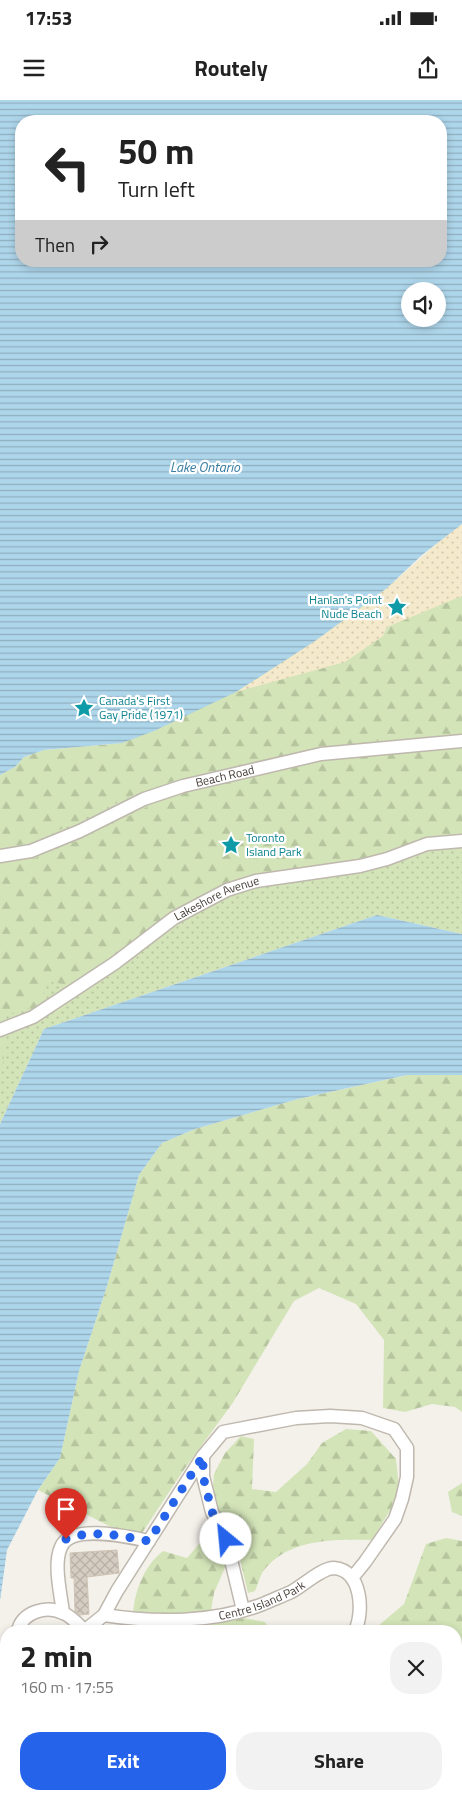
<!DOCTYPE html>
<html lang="en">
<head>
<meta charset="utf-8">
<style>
  :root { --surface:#fff; --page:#f2f2f2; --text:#222; --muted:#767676; --accent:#2563eb }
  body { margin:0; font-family:"Titillium Web",sans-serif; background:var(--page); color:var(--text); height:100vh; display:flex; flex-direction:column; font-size:19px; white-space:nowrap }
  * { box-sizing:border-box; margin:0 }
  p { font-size:16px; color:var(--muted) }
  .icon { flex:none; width:28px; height:28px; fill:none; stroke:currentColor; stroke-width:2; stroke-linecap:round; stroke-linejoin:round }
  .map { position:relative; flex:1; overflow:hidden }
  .panel { position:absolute; left:0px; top:1525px; width:462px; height:175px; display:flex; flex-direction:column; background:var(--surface); border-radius:20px 20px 0 0; box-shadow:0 2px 8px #0003 }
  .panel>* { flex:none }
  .banner { position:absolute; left:15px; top:15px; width:432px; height:152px; border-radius:20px; box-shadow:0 2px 8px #0003; background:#fff; color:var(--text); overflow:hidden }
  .fabs { position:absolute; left:401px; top:182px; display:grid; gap:10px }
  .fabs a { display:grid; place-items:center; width:45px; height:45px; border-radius:50%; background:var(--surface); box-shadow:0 2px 8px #0003; font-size:25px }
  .pin { position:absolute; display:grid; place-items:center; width:42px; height:42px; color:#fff; margin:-51px -21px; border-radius:50% 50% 50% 0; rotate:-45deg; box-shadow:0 0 5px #0007 }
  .pin .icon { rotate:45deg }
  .me { position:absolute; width:55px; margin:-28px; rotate:332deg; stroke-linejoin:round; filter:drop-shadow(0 0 4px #0008) }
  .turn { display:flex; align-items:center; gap:18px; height:105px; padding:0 20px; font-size:22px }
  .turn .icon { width:65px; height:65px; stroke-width:2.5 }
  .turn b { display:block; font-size:35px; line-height:42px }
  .then { display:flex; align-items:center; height:48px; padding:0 20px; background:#0003; gap:10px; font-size:19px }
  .round { display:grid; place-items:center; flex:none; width:52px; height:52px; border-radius:20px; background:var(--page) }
  .overview { display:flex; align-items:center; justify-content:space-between; height:85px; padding:0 20px }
  h1 { font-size:30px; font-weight:700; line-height:38px }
  .action { display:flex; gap:10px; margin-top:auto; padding:10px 20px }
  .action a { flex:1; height:58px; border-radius:20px; background:var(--accent); color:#fff; font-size:20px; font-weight:700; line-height:58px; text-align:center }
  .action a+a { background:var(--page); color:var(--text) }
  .status { display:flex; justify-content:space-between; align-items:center; height:35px; padding:0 25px; background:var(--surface); direction:ltr }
  .status svg { height:14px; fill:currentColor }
  header { display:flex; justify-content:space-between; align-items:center; height:65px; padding:0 20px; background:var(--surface); font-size:22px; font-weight:700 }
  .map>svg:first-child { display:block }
  .grass { fill:url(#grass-dots) }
  .forest { fill:url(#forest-firs) }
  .sand { fill:url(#sand-dots) }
  .water { fill:url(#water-rules); fill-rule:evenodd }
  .building { fill:url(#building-cross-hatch); stroke:#cfc4b5 }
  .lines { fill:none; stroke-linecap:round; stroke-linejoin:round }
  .minor-casing { stroke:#bfb8ae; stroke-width:15 }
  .minor { stroke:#fff; stroke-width:12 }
  .route { stroke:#2563eb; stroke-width:9; stroke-dasharray:0 16.2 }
  .labels { text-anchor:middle; stroke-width:4.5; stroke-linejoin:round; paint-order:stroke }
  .culture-label { font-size:12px; fill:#0d838f; stroke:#fff; text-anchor:start }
  .street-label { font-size:12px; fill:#48413a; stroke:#fff }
  .water-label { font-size:14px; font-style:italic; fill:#397da3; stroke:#fff }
</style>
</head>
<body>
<div class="status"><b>17:53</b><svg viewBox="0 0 49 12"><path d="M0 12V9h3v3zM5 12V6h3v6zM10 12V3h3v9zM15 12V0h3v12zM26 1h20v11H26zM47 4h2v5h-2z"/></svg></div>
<header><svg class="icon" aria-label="menu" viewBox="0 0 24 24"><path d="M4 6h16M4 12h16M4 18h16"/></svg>Routely<svg class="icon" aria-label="share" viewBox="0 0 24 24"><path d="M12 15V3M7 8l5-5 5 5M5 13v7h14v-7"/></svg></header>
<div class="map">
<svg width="462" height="1700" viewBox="0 0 462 1700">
  <defs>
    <pattern id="grass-dots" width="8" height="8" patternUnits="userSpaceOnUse" patternTransform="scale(1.25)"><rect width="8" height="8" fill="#d3e4b8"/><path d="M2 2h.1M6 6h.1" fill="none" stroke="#b7c59f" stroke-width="1.8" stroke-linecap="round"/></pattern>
    <pattern id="forest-firs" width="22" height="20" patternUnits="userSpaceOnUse" patternTransform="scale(1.25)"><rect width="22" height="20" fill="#d3e4b8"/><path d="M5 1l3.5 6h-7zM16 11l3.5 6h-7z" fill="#b7c59f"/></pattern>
    <pattern id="sand-dots" width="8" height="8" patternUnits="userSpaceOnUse" patternTransform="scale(1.25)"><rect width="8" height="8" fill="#f4e9cb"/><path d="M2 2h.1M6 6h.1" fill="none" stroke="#d3c9af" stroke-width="1.8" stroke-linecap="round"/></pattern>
    <pattern id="water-rules" width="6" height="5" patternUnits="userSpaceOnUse" patternTransform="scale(1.25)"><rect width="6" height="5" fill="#aed6eb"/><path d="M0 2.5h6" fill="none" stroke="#90afbf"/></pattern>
    <pattern id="building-cross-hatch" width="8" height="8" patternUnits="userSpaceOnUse" patternTransform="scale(1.25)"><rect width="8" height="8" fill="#d5ccc2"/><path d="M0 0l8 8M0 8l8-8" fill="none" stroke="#b8b0a7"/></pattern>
  </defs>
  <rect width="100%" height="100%" fill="#f4f1eb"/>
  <polygon class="grass" points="462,424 462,834 377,815 44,929 0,1024 0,675 81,648 122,643 315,541 387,488"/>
  <g class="forest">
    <polygon points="462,496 462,635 376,641 321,648 261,662 180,679 142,691 34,742 0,749 0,675 15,667 24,657 44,650 122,643 154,631 236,592 345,562 383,536 387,527"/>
    <polygon points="462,646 462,736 425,740 366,759 248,777 215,788 196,797 142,834 69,888 59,883 50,882 45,886 40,907 29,912 28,908 0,917 0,762 37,758 91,735 155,703 186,691 321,659 449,649"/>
    <polygon points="6,937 1,978 0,980 0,939"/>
    <polygon points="407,975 462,975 462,1312 455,1307 432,1304 405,1312 383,1308 384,1240 356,1204 319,1188 294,1201 232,1304 183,1371 142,1433 119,1431 38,1390 60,1358 79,1271 107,1186 139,1075 162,1043 195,1029 298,999"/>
    <path d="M346,1329L371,1331L396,1359L399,1387L391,1409L372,1440C336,1439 289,1438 264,1470C260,1475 258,1485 255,1491L248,1493L237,1447L212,1396L214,1374L225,1353L241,1336L254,1339L252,1389L276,1392L307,1364L322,1343Z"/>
    <polygon points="462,1383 462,1416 452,1412 448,1392"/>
    <path d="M221,1438L227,1463L214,1493L211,1511L179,1516L133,1514C135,1490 144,1466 163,1451L187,1458L199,1444Z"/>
    <polygon points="446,1438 462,1441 462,1584 456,1585 456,1531 376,1531 378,1526 404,1504 426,1444"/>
    <polygon points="244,1518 265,1522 271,1531 164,1531 173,1529 202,1526"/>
    <polygon points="139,1694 333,1694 315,1700 140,1700"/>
  </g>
  <path class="sand" d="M462,424V496L387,527L383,536L345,562L236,592C288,559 340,526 387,488C412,467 435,443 462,424Z"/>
  <g class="water">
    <path d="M0,0H462V424L422,455L387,488L315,541L236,592L154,631L122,643L44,650L24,657L15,667L0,675ZM441,21V161H21V21ZM438,191V219H410V191Z"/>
    <polygon points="377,815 462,834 462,975 407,975 298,999 195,1029 162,1043 139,1075 107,1186 79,1271 60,1358 38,1390 7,1450 0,1501 0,1024 44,929"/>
    <polygon points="462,1584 462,1700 404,1700 400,1694 456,1694 456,1585"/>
    <polygon points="0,1588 6,1611 6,1637 0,1639"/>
  </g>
  <polygon class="building" points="117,1450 119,1473 87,1477 89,1514 80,1515 75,1511 74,1478 71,1478 70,1453"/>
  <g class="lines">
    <defs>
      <g id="minor">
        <path id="s1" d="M0,756L31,751L80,731L144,699L183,686L321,654L462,641"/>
        <path id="s2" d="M0,930L33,917L115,863L174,818L227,790L256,781L360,766L387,759L427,744L462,741"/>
        <polyline points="203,1356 203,1376 212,1412 226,1439 243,1510"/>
        <path d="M63,1513C61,1495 53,1464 61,1447C71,1423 129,1437 149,1441"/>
        <path id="s3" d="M104,1515C155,1523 214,1523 263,1504C272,1500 282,1496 291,1492C303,1486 321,1468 334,1468C362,1470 364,1512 355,1531"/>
        <path d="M18,1531C22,1512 46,1505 63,1513C71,1516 78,1524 84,1530"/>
        <polyline points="84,1531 104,1515 117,1491 203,1356 223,1332 296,1318 330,1316 362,1318 394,1329 407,1348 407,1377 402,1399 395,1419 365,1462 352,1478"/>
        <polyline points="42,1700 45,1694"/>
      </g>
    </defs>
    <use href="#minor" class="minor-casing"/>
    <use href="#minor" class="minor"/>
  </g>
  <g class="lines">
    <path class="route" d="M66,1439C93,1429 121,1436 149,1441L203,1356V1376L212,1412L226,1439"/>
  </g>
  <defs>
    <symbol id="sight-bare" viewBox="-9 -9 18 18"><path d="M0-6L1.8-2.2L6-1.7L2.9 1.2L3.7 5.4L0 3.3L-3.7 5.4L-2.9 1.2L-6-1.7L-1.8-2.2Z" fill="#0f9aa8" stroke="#fff" stroke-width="2.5" paint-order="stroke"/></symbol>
  </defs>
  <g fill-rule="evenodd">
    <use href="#sight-bare" x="383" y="493" width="28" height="28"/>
    <use href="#sight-bare" x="70" y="594" width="28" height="28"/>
    <use href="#sight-bare" x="217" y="731" width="28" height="28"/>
  </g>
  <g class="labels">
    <g class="culture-label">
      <text x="382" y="504" text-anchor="end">Hanlan's Point<tspan x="382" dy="14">Nude Beach</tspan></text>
      <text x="99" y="605">Canada's First<tspan x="99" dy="14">Gay Pride (1971)</tspan></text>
      <text x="246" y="742">Toronto<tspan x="246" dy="14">Island Park</tspan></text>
    </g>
    <g class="street-label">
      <text dy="4" stroke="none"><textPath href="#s1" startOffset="240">Beach Road</textPath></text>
      <text dy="4" stroke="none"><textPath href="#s2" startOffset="255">Lakeshore Avenue</textPath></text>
      <text dy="4" stroke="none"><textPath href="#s3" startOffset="161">Centre Island Park</textPath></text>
    </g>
    <g class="water-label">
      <text x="205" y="372">Lake Ontario</text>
    </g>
  </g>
</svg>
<div class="fabs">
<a><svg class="icon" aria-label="sound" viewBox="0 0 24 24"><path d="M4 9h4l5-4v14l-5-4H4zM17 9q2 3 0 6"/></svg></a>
</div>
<div class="pin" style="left:66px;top:1439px;background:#d93025"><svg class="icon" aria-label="arrive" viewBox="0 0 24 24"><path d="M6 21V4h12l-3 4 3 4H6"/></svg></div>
<svg class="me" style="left:226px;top:1439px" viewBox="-20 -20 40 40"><circle r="19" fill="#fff"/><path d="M0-13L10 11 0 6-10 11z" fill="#2563eb"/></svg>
<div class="banner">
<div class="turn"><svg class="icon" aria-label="left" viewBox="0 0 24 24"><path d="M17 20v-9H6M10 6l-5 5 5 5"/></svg><div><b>50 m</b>Turn left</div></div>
<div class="then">Then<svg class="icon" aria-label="right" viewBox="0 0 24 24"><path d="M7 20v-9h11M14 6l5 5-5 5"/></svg></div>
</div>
<section class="panel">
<div class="overview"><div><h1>2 min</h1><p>160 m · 17:55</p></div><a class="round"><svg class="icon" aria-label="close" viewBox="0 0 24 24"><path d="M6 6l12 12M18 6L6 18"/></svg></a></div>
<div class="action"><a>Exit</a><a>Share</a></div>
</section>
</div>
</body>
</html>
